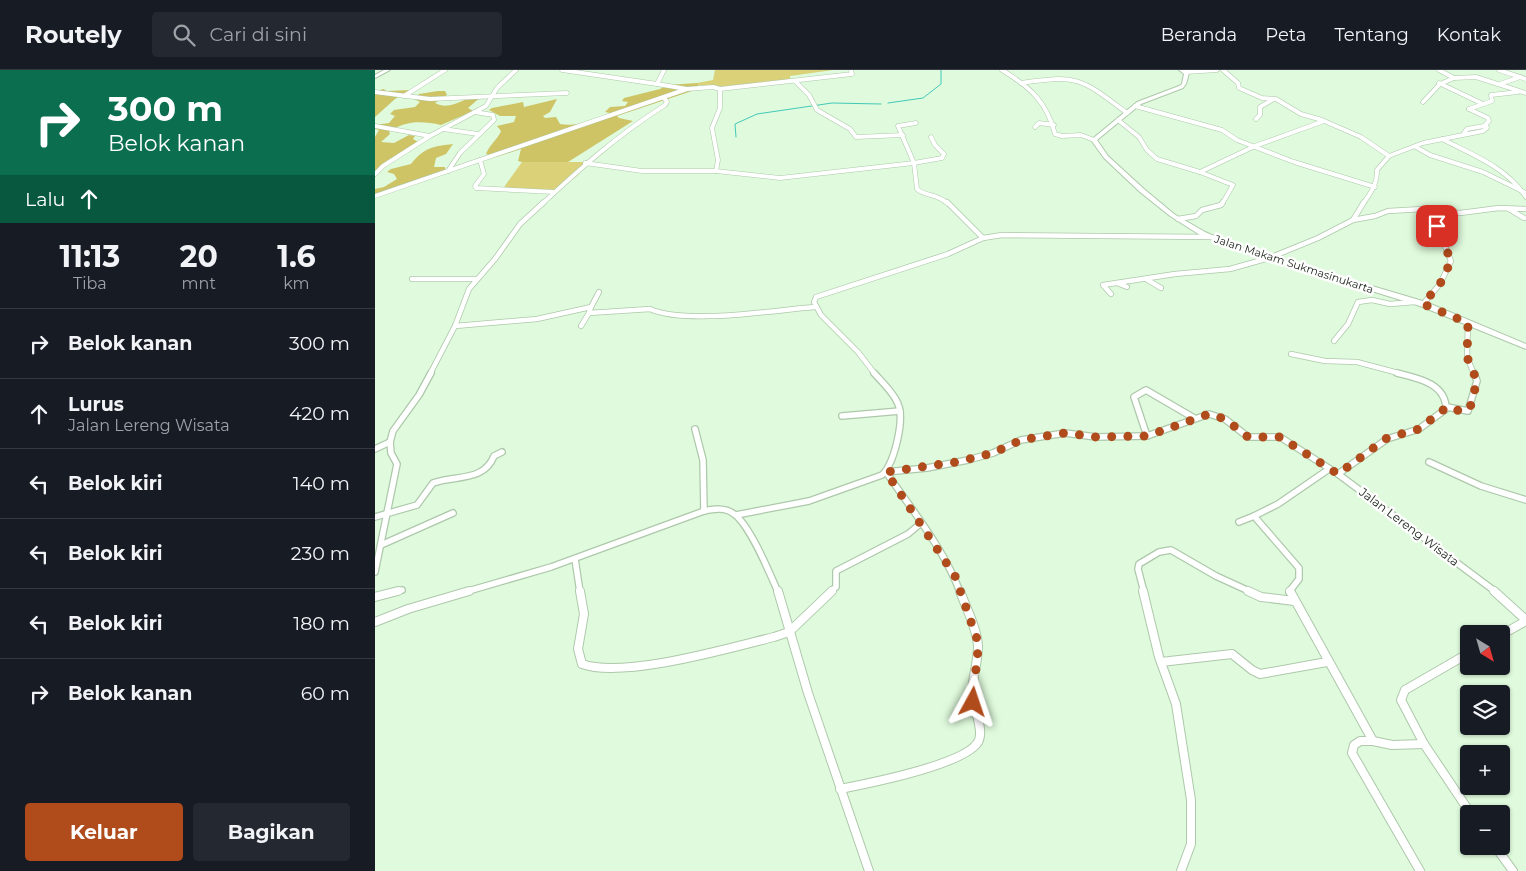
<!DOCTYPE html>
<html lang="id">
<head>
<meta charset="utf-8">
<style>
  :root { --surface:#171b24; --page:#242831; --text:#f1f3f6; --muted:#9ea1a6; --line:#363941; --accent:#b04b1c }
  body { margin:0; font-family:Montserrat,sans-serif; background:var(--page); color:var(--text); height:100vh; display:flex; flex-direction:column; font-size:19px; white-space:nowrap }
  * { box-sizing:border-box; margin:0 }
  p { font-size:16px; color:var(--muted) }
  .icon { flex:none; width:28px; height:28px; fill:none; stroke:currentColor; stroke-width:2; stroke-linecap:round; stroke-linejoin:round }
  .map { position:relative; flex:1; overflow:hidden }
  .drawer { display:flex; flex-direction:column; background:var(--surface); width:375px }
  .drawer>* { flex:none }
  .top-card { background:#0b6e4f; color:#fff; overflow:hidden }
  .needle { width:32px; rotate:143deg }
  .controls { position:absolute; left:1085px; top:555px; display:grid; gap:10px }
  .controls a { display:grid; place-items:center; width:50px; height:50px; border-radius:5px; background:var(--surface); box-shadow:0 1px 4px #0004; font-size:25px }
  .pin { position:absolute; display:grid; place-items:center; width:42px; height:42px; color:#fff; margin:-21px; border-radius:10px; box-shadow:0 2px 8px #0006 }
  .me { position:absolute; width:55px; margin:-28px; rotate:5deg; stroke-linejoin:round; filter:drop-shadow(0 0 4px #0008) }
  .turn { display:flex; align-items:center; gap:18px; height:105px; padding:0 25px; font-size:22px }
  .turn .icon { width:65px; height:65px; stroke-width:2.5 }
  .turn b { display:block; font-size:35px; line-height:42px }
  .then { display:flex; align-items:center; height:48px; padding:0 25px; background:#0003; gap:10px; font-size:19px }
  .eta { display:flex; justify-content:space-evenly; align-items:center; height:85px; text-align:center }
  .eta b { font-size:30px; font-weight:700; line-height:35px }
  .cta { display:flex; gap:10px; margin-top:auto; padding:10px 25px }
  .cta a { flex:1; height:58px; border-radius:5px; background:var(--accent); color:#fff; font-size:20px; font-weight:700; line-height:58px; text-align:center }
  .cta a+a { background:var(--page); color:var(--text) }
  ul { padding:0; list-style:none }
  li { display:flex; align-items:center; gap:15px; height:70px; padding:0 25px; border-top:1px solid var(--line) }
  li div { flex:1 }
  li b { display:block; font-size:19px }
  li em { font-style:normal }
  header { display:flex; align-items:center; gap:30px; box-sizing:border-box; height:70px; padding:0 25px; background:var(--surface); border-bottom:1px solid var(--line) }
  header strong { font-size:24px }
  nav { display:flex; gap:28px; margin-inline-start:auto; font-size:18px }
  .search { width:350px; height:45px; background:var(--page); display:flex; align-items:center; gap:12px; box-sizing:border-box; padding:0 18px; border-radius:5px; color:var(--muted); font-size:19px }
  main { display:flex; flex:1; min-height:0 }
  .map>svg:first-child { display:block }
  .green { fill:#dbd178 }
  .forest { fill:#cec365 }
  .lines { fill:none; stroke-linecap:round; stroke-linejoin:round }
  .stream { stroke:#43c9b8; stroke-width:1 }
  .street-far3-casing { stroke:#aec8ab; stroke-width:5 }
  .street-far2-casing { stroke:#aec8ab; stroke-width:6 }
  .street-far1-casing { stroke:#aec8ab; stroke-width:8 }
  .street-casing { stroke:#aec8ab; stroke-width:10 }
  .secondary-casing { stroke:#aec8ab; stroke-width:2 }
  .street-far3 { stroke:#fff; stroke-width:4 }
  .street-far2 { stroke:#fff; stroke-width:4.5 }
  .street-far1 { stroke:#fff; stroke-width:5.5 }
  .street { stroke:#fff; stroke-width:8 }
  .secondary { fill:#fff; fill-rule:evenodd }
  .route { stroke:#b04b1c; stroke-width:9; stroke-dasharray:0 16.2 }
  .labels { text-anchor:middle; stroke-width:5; stroke-linejoin:round; paint-order:stroke }
  .far-street-label { font-size:11px; fill:#172016; stroke:#fefefe }
  .street-label { font-size:12px; fill:#172016; stroke:#fefefe }
</style>
</head>
<body>
<header>
<strong>Routely</strong>
<div class="search"><svg class="icon" aria-label="search" viewBox="0 0 24 24"><circle cx="10" cy="10" r="6"/><path d="M15 15l6 6"/></svg>Cari di sini</div>
<nav><a>Beranda</a><a>Peta</a><a>Tentang</a><a>Kontak</a></nav>
</header>
<main>
<section class="drawer">
<div class="top-card">
<div class="turn"><svg class="icon" aria-label="right" viewBox="0 0 24 24"><path d="M7 20v-9h11M14 6l5 5-5 5"/></svg><div><b>300 m</b>Belok kanan</div></div>
<div class="then">Lalu<svg class="icon" aria-label="ahead" viewBox="0 0 24 24"><path d="M12 20V5M6 11l6-6 6 6"/></svg></div>
</div>
<div class="eta">
<div><b>11:13</b><p>Tiba</p></div>
<div><b>20</b><p>mnt</p></div>
<div><b>1.6</b><p>km</p></div>
</div>
<ul>
<li><svg class="icon" aria-label="right" viewBox="0 0 24 24"><path d="M7 20v-9h11M14 6l5 5-5 5"/></svg><div><b>Belok kanan</b></div><em>300 m</em></li>
<li><svg class="icon" aria-label="ahead" viewBox="0 0 24 24"><path d="M12 20V5M6 11l6-6 6 6"/></svg><div><b>Lurus</b><p>Jalan Lereng Wisata</p></div><em>420 m</em></li>
<li><svg class="icon" aria-label="left" viewBox="0 0 24 24"><path d="M17 20v-9H6M10 6l-5 5 5 5"/></svg><div><b>Belok kiri</b></div><em>140 m</em></li>
<li><svg class="icon" aria-label="left" viewBox="0 0 24 24"><path d="M17 20v-9H6M10 6l-5 5 5 5"/></svg><div><b>Belok kiri</b></div><em>230 m</em></li>
<li><svg class="icon" aria-label="left" viewBox="0 0 24 24"><path d="M17 20v-9H6M10 6l-5 5 5 5"/></svg><div><b>Belok kiri</b></div><em>180 m</em></li>
<li><svg class="icon" aria-label="right" viewBox="0 0 24 24"><path d="M7 20v-9h11M14 6l5 5-5 5"/></svg><div><b>Belok kanan</b></div><em>60 m</em></li>
</ul>
<div class="cta"><a>Keluar</a><a>Bagikan</a></div>
</section>
<div class="map">
<svg width="1151" height="801" viewBox="0 0 1151 801">
  <rect width="100%" height="100%" fill="#dffadc"/>
  <g class="green">
    <polygon points="340,0 458,0 415,6 415,11 348,18 322,15 322,13 338,10"/>
    <polygon points="147,92 214,92 202,106 182,121 127,120"/>
  </g>
  <g class="forest">
    <path d="M322,13L324,16L323,19L242,46L244,48L258,51L193,92H147L143,91L146,79L121,87L111,84C115,74 123,69 126,61L122,56L139,52L141,46H125L114,40L117,38L148,32L149,37L182,29L175,42L168,46L170,48L181,47L185,54C203,57 219,50 235,43L230,42L235,37L250,36L253,32L247,31L249,28L285,19L292,15Z"/>
    <polygon points="8,19 12,21 35,20 20,29 0,47 0,22"/>
    <path d="M63,21H70L72,25L60,33C77,42 91,25 108,25L93,38L98,41L66,55C48,51 30,50 14,62L15,64L6,72L19,73L34,65L40,66L38,69L43,72L0,101V67L4,60L0,59V55L14,53L20,46L15,44L19,40L40,37L45,32L39,29L44,24Z"/>
    <path d="M78,74L71,84L61,88L59,97H70V104L0,128V119L9,117L22,109L19,104L12,102L16,99L36,94C48,78 59,76 78,74Z"/>
  </g>
  <g class="lines">
    <g class="stream">
      <polyline points="513,33 548,28 566,14 566,0"/>
      <polyline points="361,67 360,54 382,44 457,33 506,34"/>
    </g>
    <defs>
      <g id="street-far3">
        <polyline points="187,0 282,14 289,0"/>
        <path d="M627,0C655,17 672,32 680,64L687,66L706,65L719,70"/>
        <path d="M848,0L863,13L864,18L887,28L901,29L926,44L947,50L986,67L1014,86L1002,100C1002,115 996,122 988,134"/>
        <polyline points="1124,0 1151,9"/>
        <polyline points="811,2 842,0"/>
        <polyline points="1079,8 1101,7 1151,23"/>
        <polyline points="420,11 434,25 442,40 475,59 481,67 528,65"/>
        <path d="M646,13C703,4 707,9 752,43"/>
        <polyline points="1064,13 1108,34"/>
        <polyline points="1125,14 1145,7"/>
        <polyline points="312,19 338,17 345,19 345,38 337,58 343,90 341,101"/>
        <polyline points="345,19 477,4 476,0"/>
        <polyline points="0,22 55,29 192,23"/>
        <polyline points="29,26 70,0"/>
        <polyline points="1048,32 1065,14 1079,8 1064,0"/>
        <polyline points="760,36 847,60 862,70 919,92 1000,117"/>
        <polyline points="1094,39 1117,31 1116,25 1143,22"/>
        <polyline points="881,49 885,45 885,37 897,30"/>
        <polyline points="743,50 764,67 772,80 782,89 825,102 858,115 847,134"/>
        <path d="M541,53L523,56L539,93L542,119C551,127 562,123 573,134"/>
        <polyline points="0,56 55,66"/>
        <polyline points="660,57 664,53 679,55"/>
        <polyline points="68,59 103,64"/>
        <polyline points="1089,63 1092,59 1109,56 1114,51 1113,48 1094,39"/>
        <path d="M1067,69C1098,85 1131,97 1151,127"/>
        <polyline points="1041,77 1055,85 1108,102 1149,122"/>
        <polyline points="1014,86 1048,73 1108,61 1112,58 1111,55"/>
        <polyline points="105,90 109,104 100,116 101,118 179,122"/>
        <polyline points="210,93 267,101 341,101 405,108 539,93 567,88 569,84 560,75 556,67"/>
        <polyline points="73,101 85,83 119,50 118,45 100,42"/>
        <polyline points="825,102 880,76 949,51"/>
        <polyline points="0,104 8,96 55,66 111,36 122,18 141,0"/>
        <polyline points="0,126 312,19 282,14"/>
        <path d="M167,134C208,96 243,65 290,35L292,32L289,28"/>
      </g>
      <g id="street-far2">
        <polyline points="572,132 608,168"/>
        <polyline points="1134,139 1149,148"/>
        <polyline points="803,149 821,146 827,140 846,135 848,132"/>
        <polyline points="978,150 989,132"/>
        <polyline points="37,209 102,209"/>
        <polyline points="771,209 786,218"/>
        <polyline points="742,213 752,217"/>
        <polyline points="736,224 728,215 800,204 855,199 894,188 943,168 978,150 1000,146 1013,141 1048,139 1085,143 1124,138 1151,139"/>
        <polyline points="1048,234 1065,214 1076,191 1062,157 1064,151 1075,142"/>
        <polyline points="216,237 224,222"/>
        <polyline points="1093,253 1092,287 1099,304"/>
        <path d="M80,256L162,249L216,237L214,243L275,239C311,255 399,240 440,237"/>
        <polyline points="206,256 214,243"/>
        <polyline points="959,271 973,254 983,232 997,230 1015,234 1040,232"/>
        <polyline points="916,284 950,291 982,292 1027,304"/>
        <polyline points="55,304 80,256 94,219 120,189 145,154 169,132"/>
        <polyline points="500,304 483,282 446,245 439,232 441,227 573,184 608,168 627,165 836,167"/>
      </g>
      <g id="street-far1">
        <polyline points="1072,337 1093,341 1102,311 1099,303"/>
        <polyline points="467,346 525,341"/>
        <polyline points="819,348 771,320 759,327 772,366 834,344 850,349 873,367 905,367 963,404 1121,522"/>
        <polyline points="320,359 328,390 329,441"/>
        <polyline points="0,379 15,372"/>
        <polyline points="1054,392 1106,416 1151,430"/>
        <path d="M963,404L1012,369L1044,359L1071,339C1071,313 1042,308 1022,303"/>
        <path d="M361,445L434,431L507,405C519,394 530,350 523,334C519,323 507,312 499,303"/>
        <path d="M0,447L42,435L58,413C80,405 109,412 119,386L127,382"/>
        <polyline points="864,452 879,446"/>
        <polyline points="6,475 78,443"/>
        <polyline points="200,489 205,522"/>
        <polyline points="0,502 22,394 16,383 15,372 18,361 44,325 56,303"/>
        <polyline points="18,522 27,520"/>
        <path d="M90,522L176,497L329,441C339,439 350,437 359,444C375,455 395,504 403,522"/>
        <polyline points="455,522 461,517 461,501 533,464 545,454"/>
        <path d="M585,522C569,479 537,440 511,402L552,398L593,390L618,383L646,370L690,363L721,367L772,366"/>
        <polyline points="769,522 763,499 764,494 784,482 796,480 841,506 876,522"/>
        <polyline points="914,522 924,509 924,498 879,446 903,434 954,399"/>
      </g>
      <g id="street">
        <path d="M205,521L209,544L203,579L207,594C248,609 354,578 399,567L414,562L457,521"/>
        <polyline points="403,521 433,623 494,801"/>
        <polyline points="768,521 784,587 801,634 816,730 816,774 806,801"/>
        <polyline points="873,521 886,527 919,531"/>
        <polyline points="915,521 998,671 985,671 979,675 977,683 1045,801"/>
        <polyline points="1119,521 1151,550"/>
        <polyline points="0,527 23,521"/>
        <polyline points="0,552 33,539 94,521"/>
        <polyline points="1126,565 1151,551"/>
        <polyline points="1094,583 1030,620 1026,630 1049,674 1096,744"/>
        <polyline points="786,592 857,584 877,600 885,604 952,592"/>
        <polyline points="998,671 1017,675 1049,674"/>
        <path d="M465,719C491,714 595,694 604,670C609,658 597,635 597,621C598,606 603,591 603,576C602,558 591,538 585,521"/>
        <polyline points="1120,776 1138,801"/>
      </g>
      <g id="secondary">
        <polygon points="9,0 15,0 0,8 0,5"/>
        <polygon points="804,0 810,0 814,3 811,14 808,18 766,34 722,70 733,86 769,119 799,144 830,162 862,176 1051,232 1151,274 1151,279 1045,236 858,178 825,165 795,146 765,122 729,88 716,70 762,32 804,16 807,14 809,4"/>
      </g>
    </defs>
    <use href="#street-far3" class="street-far3-casing"/>
    <use href="#street-far2" class="street-far2-casing"/>
    <use href="#street-far1" class="street-far1-casing"/>
    <use href="#street" class="street-casing"/>
    <use href="#secondary" class="secondary-casing"/>
    <use href="#street-far3" class="street-far3"/>
    <use href="#street-far2" class="street-far2"/>
    <use href="#street-far1" class="street-far1"/>
    <use href="#street" class="street"/>
    <use href="#secondary" class="secondary"/>
  </g>
  <g class="lines">
    <path class="route" d="M598,632C597,610 605,591 602,569L580,506L511,402L582,392L618,383L646,370L690,363L721,367L772,366L834,344L850,349L873,367H905L963,404L1012,368L1044,359L1072,337L1088,342L1095,338L1102,311L1092,287L1093,253L1048,234L1065,214L1076,191L1062,156"/>
  </g>
  <g class="labels">
    <g class="far-street-label">
      <text transform="translate(919 194) rotate(18)" y="4">Jalan Makam Sukmasinukarta</text>
    </g>
    <g class="street-label">
      <text transform="translate(1034 457) rotate(37)" y="4">Jalan Lereng Wisata</text>
    </g>
  </g>
</svg>
<div class="controls">
<a><svg class="needle" viewBox="-14 -14 28 28"><path d="M0-13l5 13h-10z" fill="#e53935"/><path d="M0 13l5-13h-10z" fill="#9ea1a6"/></svg></a>
<a><svg class="icon" aria-label="layers" viewBox="0 0 24 24"><path d="M12 4l9 5-9 5-9-5zM3 14l9 5 9-5"/></svg></a>
<a>+</a>
<a>−</a>
</div>
<div class="pin" style="left:1062px;top:156px;background:#d93025"><svg class="icon" aria-label="arrive" viewBox="0 0 24 24"><path d="M6 21V4h12l-3 4 3 4H6"/></svg></div>
<svg class="me" style="left:598px;top:632px" viewBox="-20 -20 40 40"><path d="M0-17L14 15 0 8-14 15z" fill="#b04b1c" stroke="#fff" stroke-width="4"/></svg>
</div>
</main>
</body>
</html>
